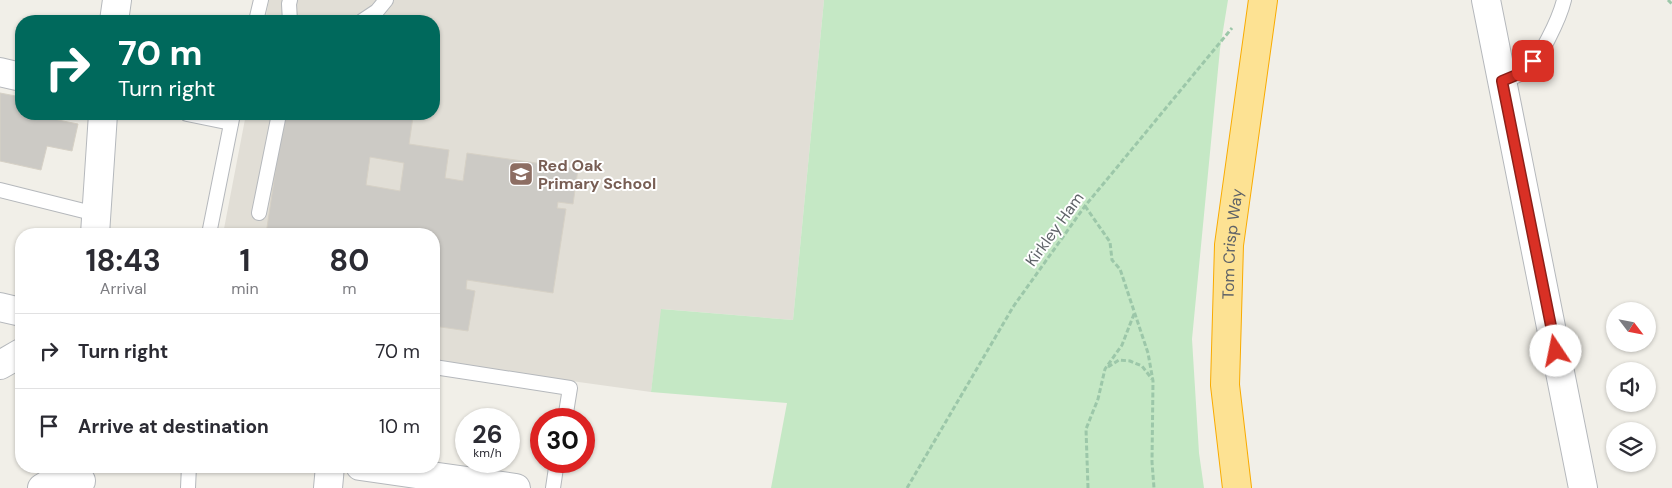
<!DOCTYPE html>
<html lang="en">
<head>
<meta charset="utf-8">
<style>
  :root { --surface:#fff; --page:#f2f2f3; --text:#2b2b33; --muted:#7c7c81; --line:#e1e1e2 }
  body { margin:0; font-family:"DM Sans",sans-serif; background:var(--page); color:var(--text); height:100vh; display:flex; flex-direction:column; font-size:19px; white-space:nowrap }
  * { box-sizing:border-box; margin:0 }
  p { font-size:16px; color:var(--muted) }
  .icon { flex:none; width:28px; height:28px; fill:none; stroke:currentColor; stroke-width:2; stroke-linecap:round; stroke-linejoin:round }
  .map { position:relative; flex:1; overflow:hidden }
  .drawer { position:absolute; left:15px; top:228px; width:425px; height:245px; display:flex; flex-direction:column; background:var(--surface); border-radius:20px; box-shadow:0 1px 4px #0004 }
  .drawer>* { flex:none }
  .banner { position:absolute; left:15px; top:15px; width:425px; height:105px; border-radius:20px; box-shadow:0 1px 4px #0004; background:#00695c; color:#fff; overflow:hidden }
  .needle { width:32px; rotate:122deg }
  .fabs { position:absolute; left:1606px; top:302px; display:grid; gap:10px }
  .fabs a { display:grid; place-items:center; width:50px; height:50px; border-radius:50%; background:var(--surface); box-shadow:0 1px 4px #0004; font-size:25px }
  .speed { position:absolute; left:455px; top:408px; display:flex; gap:10px; font-size:25px; font-weight:700; text-align:center }
  .speed>* { display:grid; place-content:center; width:65px; height:65px; border-radius:50%; background:var(--surface); box-shadow:0 1px 4px #0004; line-height:1 }
  .speed small { font-size:12px; font-weight:400 }
  .speed .limit { border:8px solid #d22; background:#fff; color:#111 }
  .pin { position:absolute; display:grid; place-items:center; width:42px; height:42px; color:#fff; margin:-21px; border-radius:10px; box-shadow:0 2px 8px #0006 }
  .me { position:absolute; width:55px; margin:-28px; rotate:349deg; stroke-linejoin:round; filter:drop-shadow(0 0 4px #0008) }
  .turn { display:flex; align-items:center; gap:18px; height:105px; padding:0 20px; font-size:22px }
  .turn .icon { width:65px; height:65px; stroke-width:2.5 }
  .turn b { display:block; font-size:35px; line-height:42px }
  .eta { display:flex; justify-content:space-evenly; align-items:center; height:85px; text-align:center }
  .eta b { font-size:30px; font-weight:700; line-height:35px }
  ul { padding:0; list-style:none }
  li { display:flex; align-items:center; gap:15px; height:75px; padding:0 20px; border-top:1px solid var(--line) }
  li div { flex:1 }
  li b { display:block; font-size:19px }
  li em { font-style:normal }
  .map>svg:first-child { display:block }
  .education { fill:#e1ded6 }
  .green { fill:#c5e8c5 }
  .building { fill:#cccac5; stroke:#d6d1c6; fill-rule:evenodd }
  .lines { fill:none; stroke-linecap:round; stroke-linejoin:round }
  .lane-casing { stroke:#b5b8bc; stroke-width:16 }
  .street-casing { stroke:#b5b8bc; stroke-width:30 }
  .highway-casing { stroke:#f9ab00; stroke-width:30 }
  .path { stroke:#9cc7a9; stroke-width:3; stroke-dasharray:5 2.5; stroke-linecap:butt }
  .lane { stroke:#fff; stroke-width:14 }
  .street { stroke:#fff; stroke-width:28 }
  .highway { stroke:#fde293; stroke-width:28 }
  .route-casing { stroke:#8d1f18; stroke-width:12 }
  .route { stroke:#d93025; stroke-width:9 }
  .labels { text-anchor:middle; stroke-width:4; stroke-linejoin:round; paint-order:stroke }
  .education-label { font-size:16px; font-weight:bold; fill:#785e54; stroke:#fff; text-anchor:start }
  .street-label { font-size:16px; fill:#5f6368; stroke:#fff }
</style>
</head>
<body>
<div class="map">
<svg width="1672" height="488" viewBox="0 0 1672 488">
  <rect width="100%" height="100%" fill="#f1efe8"/>
  <polygon class="education" points="269,0 824,0 793,320 662,309 651,392 434,362 434,234 223,234 246,114 434,114 434,21 265,21"/>
  <polygon class="green" points="824,0 1228,0 1220,49 1192,339 1199,453 1204,488 771,488 787,403 651,392 661,309 793,320"/>
  <g class="building">
    <polygon points="0,93 21,97 21,114 44,114 43,117 78,124 72,151 47,146 41,170 0,161"/>
    <path d="M284,114H392L413,117L409,144L449,150L445,178L463,181L467,153L578,169L573,204L558,202L557,208L566,209L553,293L467,280L466,289L475,291L468,331L434,326V234H266ZM370,157L404,163L400,191L366,185Z"/>
  </g>
  <g class="lines">
    <defs>
      <g id="lane">
        <polyline points="256,21 261,0"/>
        <polyline points="290,21 289,4 290,0"/>
        <polyline points="362,21 377,11 386,0"/>
        <path d="M1503,81C1509,78 1518,76 1524,72C1539,63 1560,17 1564,0"/>
        <polyline points="187,114 231,123"/>
        <polyline points="0,190 96,214"/>
        <polyline points="259,213 279,114"/>
        <polyline points="209,234 233,114"/>
        <polyline points="434,367 570,388 565,419"/>
        <polyline points="188,488 189,466"/>
        <polyline points="553,488 557,461"/>
      </g>
      <g id="street">
        <polyline points="1486,0 1583,488"/>
        <polyline points="114,21 117,0"/>
        <polyline points="0,72 21,77"/>
        <polyline points="95,234 103,114"/>
        <polyline points="0,307 21,312"/>
        <polyline points="0,365 21,353"/>
        <polyline points="360,466 516,488"/>
        <polyline points="42,488 52,482 81,481"/>
        <polyline points="328,488 330,466"/>
      </g>
      <g id="highway">
        <path id="s1" d="M1237,488L1225,385L1229,245L1263,0"/>
      </g>
    </defs>
    <use href="#lane" class="lane-casing"/>
    <use href="#street" class="street-casing"/>
    <use href="#highway" class="highway-casing"/>
    <g class="path">
      <polyline points="1668,0 1672,4"/>
      <polyline points="1085,206 1110,242 1112,260 1120,269 1148,353 1153,381 1152,462 1154,488"/>
      <polyline points="1108,367 1119,360 1130,361 1142,366 1152,379"/>
      <polyline points="907,488 1013,307 1085,206 1232,28"/>
      <polyline points="1088,488 1086,429 1098,399 1105,369 1122,345 1134,314"/>
    </g>
    <use href="#lane" class="lane"/>
    <use href="#street" class="street"/>
    <use href="#highway" class="highway"/>
  </g>
  <g class="lines">
    <defs>
      <polyline id="route" points="1533,61 1526,71 1502,81 1556,351"/>
    </defs>
    <use href="#route" class="route-casing"/>
    <use href="#route" class="route"/>
  </g>
  <defs>
    <symbol id="school-square" viewBox="-11 -11 22 22"><rect x="-9" y="-9" width="18" height="18" rx="4" fill="#8d6e63" stroke="#fff"/><path d="M0-5L7-2L0 1L-7-2ZM-4 1L0 2.5L4 1V4Q0 6-4 4Z" fill="#fff"/></symbol>
  </defs>
  <g fill-rule="evenodd">
    <use href="#school-square" x="507" y="160" width="28" height="28"/>
  </g>
  <g class="labels">
    <g class="education-label">
      <text x="538" y="171">Red Oak<tspan x="538" dy="18">Primary School</tspan></text>
    </g>
    <g class="street-label">
      <text transform="translate(1054 229) rotate(-54)" y="6">Kirkley Ham</text>
      <text dy="6" stroke="none"><textPath href="#s1" startOffset="245">Tom Crisp Way</textPath></text>
    </g>
  </g>
</svg>
<div class="fabs">
<a><svg class="needle" viewBox="-14 -14 28 28"><path d="M0-13l5 13h-10z" fill="#e53935"/><path d="M0 13l5-13h-10z" fill="#7c7c81"/></svg></a>
<a><svg class="icon" aria-label="sound" viewBox="0 0 24 24"><path d="M4 9h4l5-4v14l-5-4H4zM17 9q2 3 0 6"/></svg></a>
<a><svg class="icon" aria-label="layers" viewBox="0 0 24 24"><path d="M12 4l9 5-9 5-9-5zM3 14l9 5 9-5"/></svg></a>
</div>
<div class="speed"><div>26<small>km/h</small></div><div class="limit">30</div></div>
<div class="pin" style="left:1533px;top:61px;background:#d93025"><svg class="icon" aria-label="arrive" viewBox="0 0 24 24"><path d="M6 21V4h12l-3 4 3 4H6"/></svg></div>
<svg class="me" style="left:1556px;top:351px" viewBox="-20 -20 40 40"><circle r="19" fill="#fff"/><path d="M0-13L10 11 0 6-10 11z" fill="#d93025"/></svg>
<div class="banner">
<div class="turn"><svg class="icon" aria-label="right" viewBox="0 0 24 24"><path d="M7 20v-9h11M14 6l5 5-5 5"/></svg><div><b>70 m</b>Turn right</div></div>
</div>
<section class="drawer">
<div class="eta">
<div><b>18:43</b><p>Arrival</p></div>
<div><b>1</b><p>min</p></div>
<div><b>80</b><p>m</p></div>
</div>
<ul>
<li><svg class="icon" aria-label="right" viewBox="0 0 24 24"><path d="M7 20v-9h11M14 6l5 5-5 5"/></svg><div><b>Turn right</b></div><em>70 m</em></li>
<li><svg class="icon" aria-label="arrive" viewBox="0 0 24 24"><path d="M6 21V4h12l-3 4 3 4H6"/></svg><div><b>Arrive at destination</b></div><em>10 m</em></li>
</ul>
</section>
</div>
</body>
</html>
